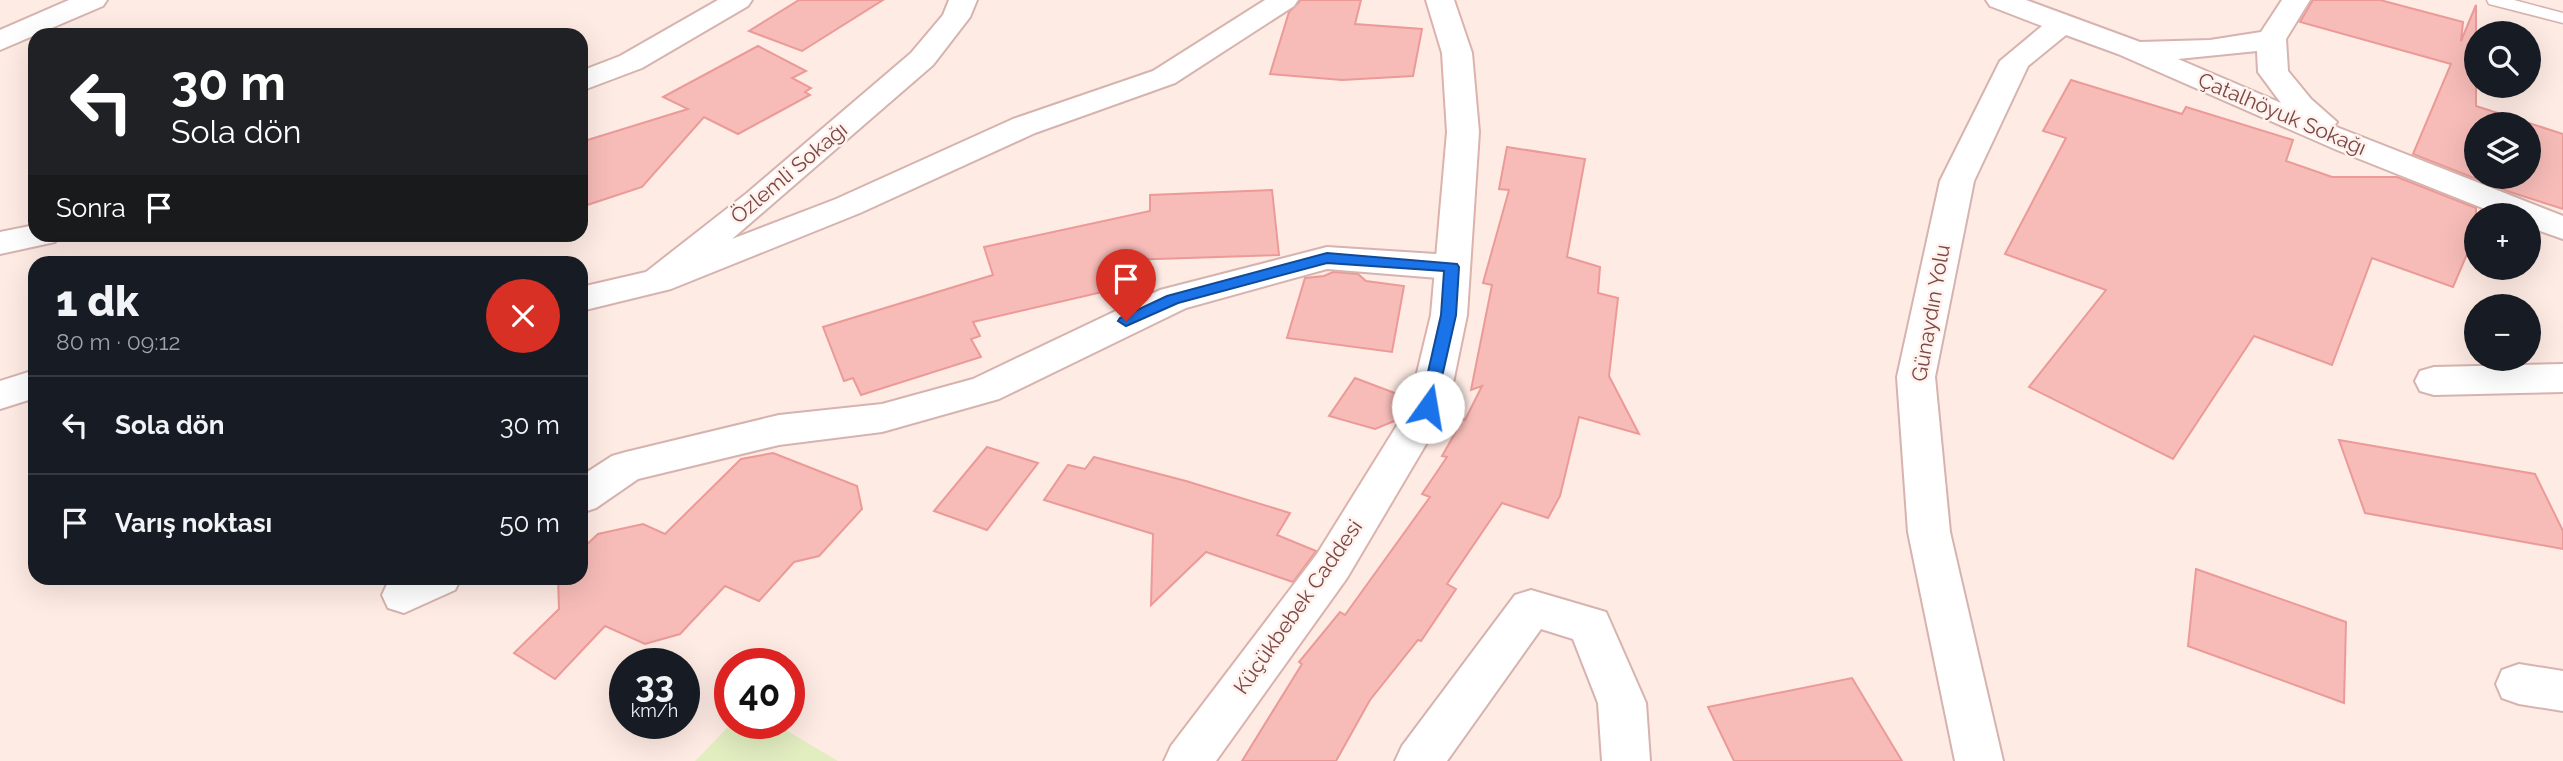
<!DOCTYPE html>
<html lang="tr">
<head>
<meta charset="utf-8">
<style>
  :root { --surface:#171b24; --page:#20242c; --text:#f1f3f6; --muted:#9ea1a6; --line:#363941 }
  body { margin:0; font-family:Raleway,sans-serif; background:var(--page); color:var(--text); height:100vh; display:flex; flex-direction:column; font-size:26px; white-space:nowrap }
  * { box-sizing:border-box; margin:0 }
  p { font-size:23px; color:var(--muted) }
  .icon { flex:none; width:38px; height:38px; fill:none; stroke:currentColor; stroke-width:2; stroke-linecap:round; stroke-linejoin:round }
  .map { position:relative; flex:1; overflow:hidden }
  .details { position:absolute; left:28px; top:256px; width:560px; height:329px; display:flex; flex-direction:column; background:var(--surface); border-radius:21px; box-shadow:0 7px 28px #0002 }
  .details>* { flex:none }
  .top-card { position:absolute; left:28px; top:28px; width:560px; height:214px; border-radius:21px; box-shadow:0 7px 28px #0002; background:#202124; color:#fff; overflow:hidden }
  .buttons { position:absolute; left:2464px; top:21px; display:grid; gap:14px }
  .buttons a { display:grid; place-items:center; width:77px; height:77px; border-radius:50%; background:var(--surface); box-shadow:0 7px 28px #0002; font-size:35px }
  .speed { position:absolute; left:609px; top:648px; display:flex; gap:14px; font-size:35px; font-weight:700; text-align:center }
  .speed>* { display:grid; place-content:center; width:91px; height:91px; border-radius:50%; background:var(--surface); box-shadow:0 7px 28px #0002; line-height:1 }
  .speed small { font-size:18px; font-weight:400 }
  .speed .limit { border:10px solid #d22; background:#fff; color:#111 }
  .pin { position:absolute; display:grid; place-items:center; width:60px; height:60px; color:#fff; margin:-72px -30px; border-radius:50% 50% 50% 0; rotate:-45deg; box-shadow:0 0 7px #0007 }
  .pin .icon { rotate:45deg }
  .me { position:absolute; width:77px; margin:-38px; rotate:13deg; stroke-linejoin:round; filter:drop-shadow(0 0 5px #0008) }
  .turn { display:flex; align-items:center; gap:24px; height:147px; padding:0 28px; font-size:32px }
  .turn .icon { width:91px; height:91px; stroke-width:2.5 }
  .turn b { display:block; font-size:49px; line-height:60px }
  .then { display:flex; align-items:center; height:66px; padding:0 28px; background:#0003; gap:14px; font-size:26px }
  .round { display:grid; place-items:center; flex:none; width:74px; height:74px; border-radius:37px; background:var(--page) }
  .overview { display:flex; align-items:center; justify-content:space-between; height:119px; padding:0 28px }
  h1 { font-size:42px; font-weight:800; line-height:52px }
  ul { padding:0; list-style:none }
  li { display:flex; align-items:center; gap:21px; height:98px; padding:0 28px; border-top:2px solid var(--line) }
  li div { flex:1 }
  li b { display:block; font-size:26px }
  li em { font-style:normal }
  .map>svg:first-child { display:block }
  .green { fill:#e2eec0 }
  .building { fill:#f7bcb8; stroke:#eb9a97; stroke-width:2; fill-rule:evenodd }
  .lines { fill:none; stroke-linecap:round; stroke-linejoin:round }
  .lane-casing { stroke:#d6b3ae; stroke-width:3 }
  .street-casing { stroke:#d6b3ae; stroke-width:4 }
  .secondary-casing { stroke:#dcb2ac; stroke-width:4 }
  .lane { fill:#fff; fill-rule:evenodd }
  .street { fill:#fff; fill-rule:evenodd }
  .secondary { fill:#fff; fill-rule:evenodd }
  .route { fill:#1a73e8; stroke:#114b97; stroke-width:2 }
  .labels { text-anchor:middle; stroke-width:5; stroke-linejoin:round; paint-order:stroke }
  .street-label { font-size:21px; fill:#7a4746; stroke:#fff1ec }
</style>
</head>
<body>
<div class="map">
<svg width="2563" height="761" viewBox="0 0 2563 761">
  <rect width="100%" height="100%" fill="#feebe4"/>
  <polygon class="green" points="732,723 774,723 838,761 695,761"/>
  <g class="building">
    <polygon points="799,0 883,0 802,51 749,31"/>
    <polygon points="1301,0 1361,0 1355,24 1422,29 1413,76 1342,80 1270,74 1289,12"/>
    <path d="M2313,0H2380L2463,22L2461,41L2476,5V106L2563,134V209L2507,191L2413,154L2451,64L2300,22ZM2476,124H2529V177H2476Z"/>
    <polygon points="758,46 806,71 792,78 811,88 805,92 810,95 738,134 704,117 642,187 581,207 581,142 688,109 663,97"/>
    <polygon points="2071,80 2182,114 2186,107 2293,140 2286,161 2332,177 2397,177 2476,208 2476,233 2453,287 2372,258 2332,365 2254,336 2173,459 2029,387 2106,290 2005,254 2066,138 2043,131"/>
    <polygon points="1507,147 1585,159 1567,257 1600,267 1598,293 1618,298 1609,376 1639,434 1579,417 1560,496 1548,518 1502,503 1447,584 1456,589 1421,641 1418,640 1370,700 1336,761 1242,761 1302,664 1299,662 1340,612 1345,615 1430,497 1422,494 1447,457 1442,456 1463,419 1465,420 1482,386 1471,390 1492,285 1483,283 1509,190 1499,189"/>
    <polygon points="1272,190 1279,255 1126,260 1129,269 1122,270 1128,286 973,322 980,336 971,339 981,357 861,395 853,378 844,381 823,327 993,275 984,247 1150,211 1150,195"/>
    <polygon points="1333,272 1358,274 1366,281 1404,286 1392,352 1287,338 1305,278 1324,276"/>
    <polygon points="1355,378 1408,398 1397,420 1375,429 1329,416"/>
    <polygon points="2339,440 2535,474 2563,531 2563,549 2365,513"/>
    <polygon points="987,447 1038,463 987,530 934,511"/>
    <polygon points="773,453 857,486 862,509 819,556 794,562 759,601 725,586 680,634 645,644 605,626 555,679 514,653 559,609 558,578 581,578 581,550 598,534 643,524 665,534 741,459"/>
    <polygon points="1094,457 1186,481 1290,513 1277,535 1316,551 1293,582 1206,552 1151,605 1153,534 1044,500 1068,465 1085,469"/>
    <polygon points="2196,569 2346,622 2344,703 2188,646"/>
    <polygon points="1852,678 1902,761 1734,761 1708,707"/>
  </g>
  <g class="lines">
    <defs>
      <polygon id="lane" points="2487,0 2514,0 2563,13 2563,23 2489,4"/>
      <g id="street">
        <polygon points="69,0 107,0 103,6 0,50 0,30"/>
        <polygon points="718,0 752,0 748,6 642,68 581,91 581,71 620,56"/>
        <polygon points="949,0 977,0 970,17 933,65 732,239 836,199 1013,119 1153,71 1265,0 1298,0 1294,6 1175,83 1035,133 860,213 671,289 581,311 581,287 646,272 747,193 911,53 943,15"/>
        <path d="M1986,0H2026L2140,42L2210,40L2261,32L2282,0H2310L2286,39L2288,71L2311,99L2337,122L2334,126L2563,216V239L2529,227V215H2500L2337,150L2118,54L2066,35L2028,66L1974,181L1935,377L1950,532L2003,761H1955L1908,532L1897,377L1940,181L2000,61L2042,26L1990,6ZM2257,51L2258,72L2281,103L2178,59Z"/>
        <polygon points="35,225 35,234 60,234 55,242 0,254 0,232"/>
        <polygon points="1327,247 1451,255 1464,259 1469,267 1464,275 1451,279 1327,269 1186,308 999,399 882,432 779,445 638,479 596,508 581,513 581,476 612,456 626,452 779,415 882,404 973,379 1160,290"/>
        <polygon points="2563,364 2563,392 2434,395 2420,391 2415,381 2420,371 2434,367"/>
        <polygon points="35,370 35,398 0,409 0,381"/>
        <polygon points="398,578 461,578 455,590 404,613 388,608 382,595 388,582"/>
        <polygon points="1531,590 1606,612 1646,703 1650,761 1602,761 1598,703 1573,639 1541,629 1447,761 1395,761 1402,746 1515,595"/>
        <polygon points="2519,664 2563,671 2563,711 2519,704 2502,698 2496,684 2502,670"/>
      </g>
      <polygon id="secondary" points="1426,0 1454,0 1472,53 1479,132 1467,315 1448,407 1347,578 1216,761 1164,761 1171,746 1317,554 1409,406 1431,315 1447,132 1442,53"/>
    </defs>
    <use href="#lane" class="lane-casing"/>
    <use href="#street" class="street-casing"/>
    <use href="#secondary" class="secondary-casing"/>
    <use href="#lane" class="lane"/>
    <use href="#street" class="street"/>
    <use href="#secondary" class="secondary"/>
  </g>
  <polygon class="route" points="1327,253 1457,264 1459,267 1456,315 1434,412 1428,413 1420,407 1441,315 1444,271 1327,263 1178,303 1126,326 1118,321 1120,318 1167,296"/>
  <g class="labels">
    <g class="street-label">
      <text transform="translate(2282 114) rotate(23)" y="7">Çatalhöyuk Sokağı</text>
      <text transform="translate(789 173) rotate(-40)" y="7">Özlemli Sokağı</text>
      <text transform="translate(1931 313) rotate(-80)" y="7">Günaydın Yolu</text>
      <text transform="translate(1298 607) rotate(-55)" y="7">Küçükbebek Caddesi</text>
    </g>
  </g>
</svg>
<div class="buttons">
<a><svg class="icon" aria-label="search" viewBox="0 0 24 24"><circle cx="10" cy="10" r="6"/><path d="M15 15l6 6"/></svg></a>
<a><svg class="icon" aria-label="layers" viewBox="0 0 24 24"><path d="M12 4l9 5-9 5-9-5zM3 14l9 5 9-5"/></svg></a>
<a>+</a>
<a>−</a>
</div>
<div class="speed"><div>33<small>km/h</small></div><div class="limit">40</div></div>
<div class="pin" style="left:1126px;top:321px;background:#d93025"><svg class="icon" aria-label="arrive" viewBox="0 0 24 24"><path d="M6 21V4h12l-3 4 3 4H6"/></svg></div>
<svg class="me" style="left:1428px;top:407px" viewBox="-20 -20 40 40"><circle r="19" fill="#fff"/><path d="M0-13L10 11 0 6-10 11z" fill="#1a73e8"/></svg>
<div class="top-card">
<div class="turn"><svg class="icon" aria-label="left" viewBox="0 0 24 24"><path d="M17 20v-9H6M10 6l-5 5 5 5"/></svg><div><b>30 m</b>Sola dön</div></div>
<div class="then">Sonra<svg class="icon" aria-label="arrive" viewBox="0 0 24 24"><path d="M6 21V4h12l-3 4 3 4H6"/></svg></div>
</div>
<section class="details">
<div class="overview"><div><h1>1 dk</h1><p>80 m · 09:12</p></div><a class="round" style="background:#d93025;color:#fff"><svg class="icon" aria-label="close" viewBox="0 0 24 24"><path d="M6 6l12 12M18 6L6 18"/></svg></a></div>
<ul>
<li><svg class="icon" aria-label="left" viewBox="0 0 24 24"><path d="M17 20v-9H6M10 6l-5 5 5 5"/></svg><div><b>Sola dön</b></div><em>30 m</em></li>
<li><svg class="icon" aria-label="arrive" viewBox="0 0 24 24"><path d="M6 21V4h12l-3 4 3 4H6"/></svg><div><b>Varış noktası</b></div><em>50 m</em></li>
</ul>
</section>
</div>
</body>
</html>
